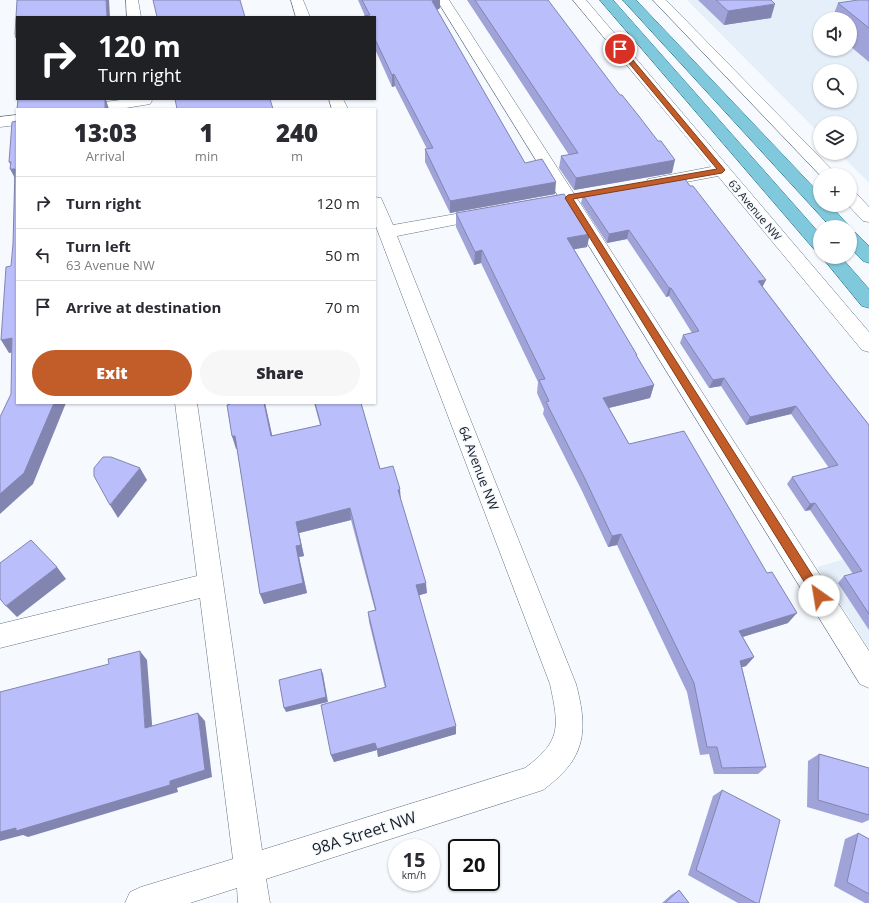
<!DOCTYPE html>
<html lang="en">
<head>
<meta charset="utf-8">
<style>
  :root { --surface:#fff; --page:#f7f7f7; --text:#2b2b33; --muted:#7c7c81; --line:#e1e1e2; --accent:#c25d2a }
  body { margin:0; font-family:"Open Sans",sans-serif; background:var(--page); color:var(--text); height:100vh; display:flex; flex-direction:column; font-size:15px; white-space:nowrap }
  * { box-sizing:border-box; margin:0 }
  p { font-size:13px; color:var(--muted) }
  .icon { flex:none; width:22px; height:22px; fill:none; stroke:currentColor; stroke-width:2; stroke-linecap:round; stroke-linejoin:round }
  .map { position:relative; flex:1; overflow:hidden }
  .panel { position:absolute; left:16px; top:108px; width:360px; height:296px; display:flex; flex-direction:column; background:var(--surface); border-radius:0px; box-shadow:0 1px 3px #0004 }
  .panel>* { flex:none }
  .banner { position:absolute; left:16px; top:16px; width:360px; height:84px; border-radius:0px; box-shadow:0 1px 3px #0004; background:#202124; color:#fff; overflow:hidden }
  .fabs { position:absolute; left:813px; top:12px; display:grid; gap:8px }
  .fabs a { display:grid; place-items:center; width:44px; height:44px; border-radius:50%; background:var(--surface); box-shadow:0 1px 3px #0004; font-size:20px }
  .speed { position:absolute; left:388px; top:839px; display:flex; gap:8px; font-size:20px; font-weight:700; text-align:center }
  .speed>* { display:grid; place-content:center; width:52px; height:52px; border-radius:50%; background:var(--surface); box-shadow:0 1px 3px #0004; line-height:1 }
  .speed small { font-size:10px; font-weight:400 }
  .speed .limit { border:2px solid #111; border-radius:6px; background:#fff; color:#111 }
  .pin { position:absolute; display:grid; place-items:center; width:34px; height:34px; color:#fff; margin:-17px; border:2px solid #fff; border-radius:50%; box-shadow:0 1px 4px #0007 }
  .me { position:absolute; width:44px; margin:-22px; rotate:328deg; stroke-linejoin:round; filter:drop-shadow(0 0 3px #0008) }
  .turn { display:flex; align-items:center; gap:14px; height:84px; padding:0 16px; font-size:18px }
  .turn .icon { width:52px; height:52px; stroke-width:2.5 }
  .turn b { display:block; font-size:28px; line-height:34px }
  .eta { display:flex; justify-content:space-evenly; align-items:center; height:68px; text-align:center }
  .eta b { font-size:24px; font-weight:800; line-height:28px }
  .cta { display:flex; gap:8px; margin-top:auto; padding:8px 16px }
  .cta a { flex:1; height:46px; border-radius:24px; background:var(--accent); color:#fff; font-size:16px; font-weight:800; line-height:46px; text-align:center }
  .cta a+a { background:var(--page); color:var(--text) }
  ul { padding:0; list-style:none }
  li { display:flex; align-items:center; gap:12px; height:52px; padding:0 16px; border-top:1px solid var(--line) }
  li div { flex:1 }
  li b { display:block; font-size:15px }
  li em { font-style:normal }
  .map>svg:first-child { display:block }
  .built { fill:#e5eff9; fill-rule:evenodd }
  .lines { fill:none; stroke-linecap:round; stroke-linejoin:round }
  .minor-casing { stroke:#637486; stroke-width:1 }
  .major-casing { stroke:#24758c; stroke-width:1 }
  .minor { fill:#fff; fill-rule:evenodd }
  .major { fill:#80c8db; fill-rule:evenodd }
  .wall { fill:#a0a3d8 }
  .shaded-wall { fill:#8285b0 }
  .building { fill:#babefb; stroke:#8285b0 }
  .route { fill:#c25d2a; stroke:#7e3c1b }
  .labels { text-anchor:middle; stroke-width:3; stroke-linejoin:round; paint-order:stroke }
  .far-street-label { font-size:11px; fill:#171e26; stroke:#f6fafe }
  .street-label { font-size:13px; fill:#171e26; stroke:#f6fafe }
  .near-street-label { font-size:16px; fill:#171e26; stroke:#f6fafe }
</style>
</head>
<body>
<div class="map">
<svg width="869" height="903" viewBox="0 0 869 903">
  <rect width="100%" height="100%" fill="#f6fafe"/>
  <g class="built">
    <path d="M687,0H869V183L839,153H850V123H820V134ZM820,19H850V49H820ZM820,71H850V101H820Z"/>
    <polygon points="869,552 869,649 817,567"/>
  </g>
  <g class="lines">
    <defs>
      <g id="minor">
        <polygon points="126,0 138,0 141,17 127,17"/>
        <polygon points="291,0 303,0 310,17 296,17"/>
        <polygon points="437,0 449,0 869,651 869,688 860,684"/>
        <polygon points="573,0 586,0 869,332 869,352 862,350 718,176 654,188 648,187 646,183 648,179 711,167"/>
        <polygon points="653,0 666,0 837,175 820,175"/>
        <polygon points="128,99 151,99 152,101 150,104 120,109 81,109 84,106 89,104"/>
        <polygon points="329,99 343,99 348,109 332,109"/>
        <polygon points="17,115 17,125 0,127 0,117"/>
        <polygon points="850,192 856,193 869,207 869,222 863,221 848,205 850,205"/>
        <path d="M375,197L381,198L393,225L484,209L490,210L493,214L490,218L484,219L397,236L576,684C589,733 585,759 543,790L266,879L270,903H238L237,888L190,903H125L130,892L141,887L233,859L200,598L0,648V624L197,576L175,403H197L262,850L525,768C562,741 559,726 550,684L375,224Z"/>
      </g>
      <g id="major">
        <polygon points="600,0 613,0 820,234 820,251 814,249"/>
        <polygon points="623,0 636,0 820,194 820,205 830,205 850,227 831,227"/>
        <polygon points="850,231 856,233 869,246 869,263 863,261 850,248"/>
        <polygon points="822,257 841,257 869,289 869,308 862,306"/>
      </g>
    </defs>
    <use href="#minor" class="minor-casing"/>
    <use href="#major" class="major-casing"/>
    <use href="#minor" class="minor"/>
    <use href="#major" class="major"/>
  </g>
  <g class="wall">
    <polygon points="358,0 440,0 440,8 437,10 525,163 555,194 450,213 425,162 425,149 427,149 395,86 392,87 375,49 375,17 364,17 364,16 365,16"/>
    <polygon points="467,0 548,0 548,1 672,173 574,190 559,168 561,156 569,155"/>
    <polygon points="698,0 771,0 771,18 724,25"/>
    <polygon points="869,0 869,62 850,46 850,19 832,19 838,3"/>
    <polygon points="583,195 763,287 832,378 869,425 869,630 838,583 844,576 853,574 810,510 805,511 787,484 792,477 829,468 791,414 746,425 721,386 709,388 680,343 683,335 692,333 669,296 666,297 627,239 607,243 581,203"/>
    <polygon points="456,213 587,247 574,249 637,355 637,357 654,385 650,398 609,408 629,444 788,623 743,637 754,657 746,666 742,667 766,767 758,774 714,774 709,754 700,755 687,692 617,545 608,547 582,491 543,414 544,409 537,393 538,382 481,263 474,265 456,227"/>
    <polygon points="230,403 265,403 272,436 320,425 314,403 361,403 380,469 400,499 427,593 419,595 456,734 378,757 377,750 334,762 331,755 385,688 369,622 368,612 375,610 351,520 299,533 304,556 299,557 307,593 264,604 260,594 237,449 232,436"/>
    <polygon points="819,754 869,768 869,820 862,823 807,807 808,761"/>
    <polygon points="722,790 759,903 738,903 688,875 713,796"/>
    <polygon points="858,833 869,839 869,903 865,903 834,886 845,839"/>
    <polygon points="679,890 689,903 662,903 671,895"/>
  </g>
  <g class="shaded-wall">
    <polygon points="106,0 109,0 110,17 107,17"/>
    <polygon points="435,0 440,0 440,8 432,13 432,1"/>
    <polygon points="775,4 771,18 724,25 728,11"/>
    <polygon points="394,74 395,86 392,87 392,75"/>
    <polygon points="76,99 109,99 109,100 106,100 109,109 105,109"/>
    <polygon points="675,160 672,173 574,190 576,178"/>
    <polygon points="9,162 11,162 15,169 17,182 10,169 13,169"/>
    <polygon points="556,182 555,194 450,213 450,201"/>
    <polygon points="629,230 627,239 607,243 609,234"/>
    <polygon points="590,234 587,247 565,251 567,238"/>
    <polygon points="482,250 481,263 474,265 475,252"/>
    <polygon points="766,280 762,288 758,281"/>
    <polygon points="669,288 671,288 669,296 666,297"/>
    <polygon points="12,338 17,352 9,353 1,340"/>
    <polygon points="724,378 721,386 709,388 713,380"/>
    <polygon points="654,385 650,398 600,410 603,398"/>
    <polygon points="54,403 66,403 33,484 0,514 0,494"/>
    <polygon points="264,403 265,403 275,448 271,436"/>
    <polygon points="796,406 791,414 746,425 750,417"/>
    <polygon points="232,436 235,436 239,448 236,449"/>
    <polygon points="140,468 147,480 118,518 110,505"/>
    <polygon points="400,489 401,501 398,490"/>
    <polygon points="815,503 810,510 805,511 810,504"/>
    <polygon points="350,508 351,520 299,533 304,556 299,557 307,593 264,604 260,594 296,522"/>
    <polygon points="621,534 617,545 608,547 612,536"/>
    <polygon points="57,567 66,579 17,617 6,606"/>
    <polygon points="426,583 427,593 417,596 416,585"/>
    <polygon points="797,613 788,623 732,640 739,631"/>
    <polygon points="140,651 147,660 153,736 145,728"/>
    <polygon points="754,657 746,666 733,670 740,661"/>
    <polygon points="321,669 323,674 328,702 286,712 284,708"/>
    <polygon points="198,713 205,721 212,777 177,788 178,792 28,837 23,835 0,841 0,832 170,781"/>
    <polygon points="456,726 456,734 378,757 377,749"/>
    <polygon points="375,743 377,750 334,762 331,755"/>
  </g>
  <g class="building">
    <polygon points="17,0 106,0 107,17 17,17 17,38 16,38 15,34"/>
    <polygon points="153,0 240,0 245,17 157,17"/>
    <polygon points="362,0 435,0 432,1 525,163 542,159 556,182 450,201 425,149 433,148 394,74 392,75 375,39 375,17 365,17 364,16 370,15"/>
    <polygon points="475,0 548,0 620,95 622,95 638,115 658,141 661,141 675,160 576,178 561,156 578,153"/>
    <polygon points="716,0 771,0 775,4 728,11"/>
    <polygon points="858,0 869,0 869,28 838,3"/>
    <polygon points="18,99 105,99 105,109 17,109"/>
    <polygon points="175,99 270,99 273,109 177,109"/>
    <polygon points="17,121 17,403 54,403 24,473 0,494 0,417 11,394 12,338 1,340 6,267 11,266 13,244 15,169 10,169 11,162 9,162 12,122"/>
    <polygon points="683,176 690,186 693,186 766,280 758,281 832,378 869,425 869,614 844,576 862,571 815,503 810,504 792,477 838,465 796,406 750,417 724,378 713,380 683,335 699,331 671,288 669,288 629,230 609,234 583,195"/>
    <polygon points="564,194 590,234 567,238 637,355 636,355 654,385 603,398 629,444 684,431 767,573 772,572 797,613 739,631 754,657 740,661 766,767 722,768 717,747 707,747 694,683 621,534 612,536 585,479 546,402 549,401 539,380 545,379 482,250 475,252 456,213"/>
    <polygon points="230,403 264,403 271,436 321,425 315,403 361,403 380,469 393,466 400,489 398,490 426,583 416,585 456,726 377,749 375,743 331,755 321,705 386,687 368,612 376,610 350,508 296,522 301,545 296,546 303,583 260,594 235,436 232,436 227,405 230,404"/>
    <polygon points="103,457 111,457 140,468 110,505 94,476 94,468"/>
    <polygon points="31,540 57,567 6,606 0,599 0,563"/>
    <polygon points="140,651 145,728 198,713 205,770 170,781 170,785 16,831 16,828 0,832 0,692 109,664 108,659"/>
    <polygon points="321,669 326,697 284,708 279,680"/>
    <polygon points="819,754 869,768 869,815 818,800"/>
    <polygon points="722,790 780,820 759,903 756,903 696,870"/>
    <polygon points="858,833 869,839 869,894 847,882"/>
    <polygon points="679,890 689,903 665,903"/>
  </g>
  <polygon class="route" points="618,47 622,47 725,170 722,173 573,199 823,592 824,596 823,599 819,601 815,599 565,198 568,195 717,169 618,50"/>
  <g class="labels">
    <g class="far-street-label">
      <text transform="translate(755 210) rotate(50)" y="4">63 Avenue NW</text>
    </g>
    <g class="street-label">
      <text transform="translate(479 468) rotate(69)" y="5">64 Avenue NW</text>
    </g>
    <g class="near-street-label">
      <text transform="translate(364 833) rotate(-18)" y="6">98A Street NW</text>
    </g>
  </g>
</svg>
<div class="fabs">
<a><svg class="icon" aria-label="sound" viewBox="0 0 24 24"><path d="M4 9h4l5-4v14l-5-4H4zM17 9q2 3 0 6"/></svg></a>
<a><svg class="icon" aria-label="search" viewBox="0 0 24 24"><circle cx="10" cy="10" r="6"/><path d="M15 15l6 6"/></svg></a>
<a><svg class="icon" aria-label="layers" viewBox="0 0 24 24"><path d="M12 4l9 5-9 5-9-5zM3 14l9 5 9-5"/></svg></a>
<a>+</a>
<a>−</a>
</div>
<div class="speed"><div>15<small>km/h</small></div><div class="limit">20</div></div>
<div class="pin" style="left:620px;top:49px;background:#d93025"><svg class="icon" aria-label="arrive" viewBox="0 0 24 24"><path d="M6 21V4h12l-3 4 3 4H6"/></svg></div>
<svg class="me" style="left:819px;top:596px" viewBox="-20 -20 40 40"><circle r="19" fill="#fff"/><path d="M0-13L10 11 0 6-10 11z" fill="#c25d2a"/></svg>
<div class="banner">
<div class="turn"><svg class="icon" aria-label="right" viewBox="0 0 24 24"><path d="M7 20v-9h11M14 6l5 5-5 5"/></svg><div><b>120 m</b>Turn right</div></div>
</div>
<section class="panel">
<div class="eta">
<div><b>13:03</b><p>Arrival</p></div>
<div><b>1</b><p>min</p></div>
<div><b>240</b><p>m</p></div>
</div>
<ul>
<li><svg class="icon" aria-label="right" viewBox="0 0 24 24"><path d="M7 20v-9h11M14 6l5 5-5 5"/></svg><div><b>Turn right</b></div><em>120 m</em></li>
<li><svg class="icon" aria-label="left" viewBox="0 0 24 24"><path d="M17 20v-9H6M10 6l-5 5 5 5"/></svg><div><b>Turn left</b><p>63 Avenue NW</p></div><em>50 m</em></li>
<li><svg class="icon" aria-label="arrive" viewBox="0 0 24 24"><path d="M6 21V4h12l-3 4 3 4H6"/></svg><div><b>Arrive at destination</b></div><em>70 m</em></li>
</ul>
<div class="cta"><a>Exit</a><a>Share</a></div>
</section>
</div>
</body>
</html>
